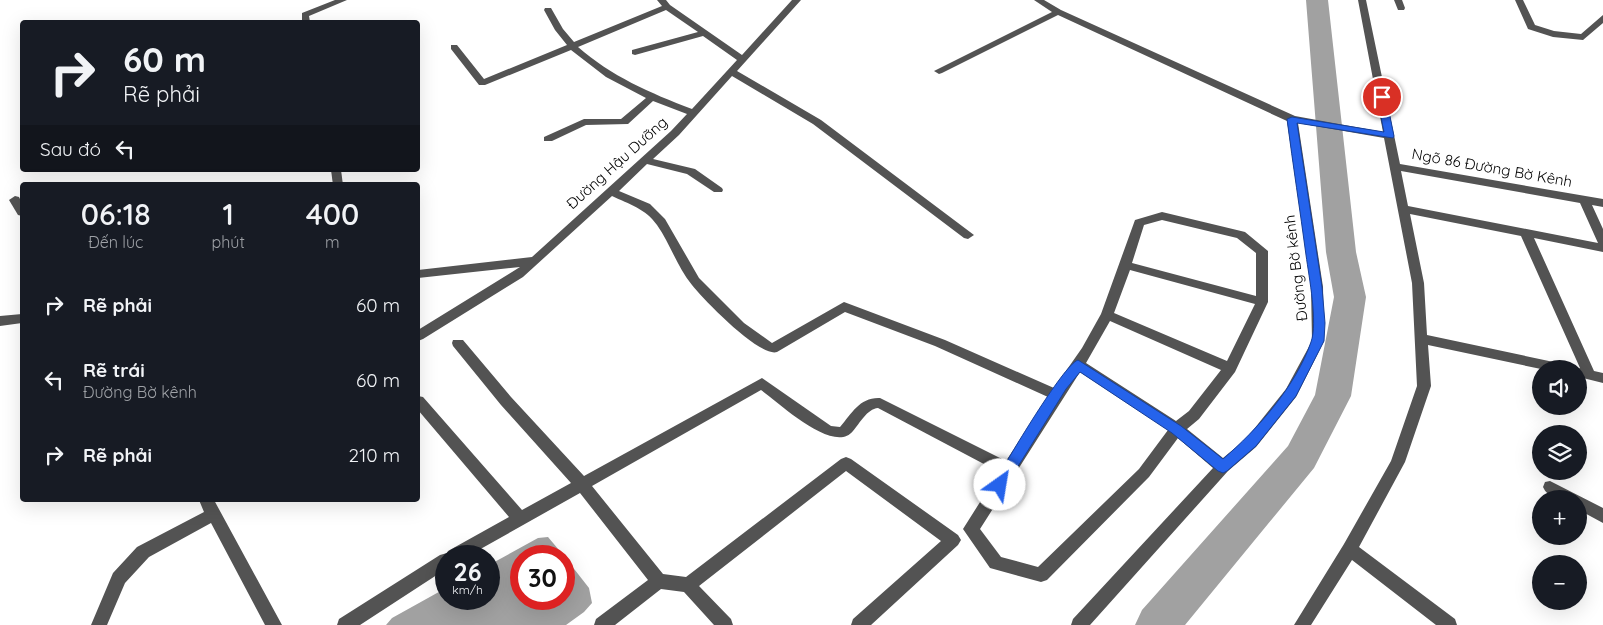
<!DOCTYPE html>
<html lang="vi">
<head>
<meta charset="utf-8">
<style>
  :root { --surface:#171b24; --page:#242831; --text:#f1f3f6; --muted:#9ea1a6 }
  body { margin:0; font-family:Quicksand,sans-serif; background:var(--page); color:var(--text); height:100vh; display:flex; flex-direction:column; font-size:19px; white-space:nowrap }
  * { box-sizing:border-box; margin:0 }
  p { font-size:16px; color:var(--muted) }
  .icon { flex:none; width:28px; height:28px; fill:none; stroke:currentColor; stroke-width:2; stroke-linecap:round; stroke-linejoin:round }
  .map { position:relative; flex:1; overflow:hidden }
  .side { position:absolute; left:20px; top:182px; width:400px; height:320px; display:flex; flex-direction:column; background:var(--surface); border-radius:5px; box-shadow:0 5px 20px #0002 }
  .side>* { flex:none }
  .guide { position:absolute; left:20px; top:20px; width:400px; height:152px; border-radius:5px; box-shadow:0 5px 20px #0002; background:#171b24; color:var(--text); overflow:hidden }
  .fabs { position:absolute; left:1532px; top:360px; display:grid; gap:10px }
  .fabs a { display:grid; place-items:center; width:55px; height:55px; border-radius:50%; background:var(--surface); box-shadow:0 5px 20px #0002; font-size:25px }
  .speed { position:absolute; left:435px; top:545px; display:flex; gap:10px; font-size:25px; font-weight:700; text-align:center }
  .speed>* { display:grid; place-content:center; width:65px; height:65px; border-radius:50%; background:var(--surface); box-shadow:0 5px 20px #0002; line-height:1 }
  .speed small { font-size:12px; font-weight:400 }
  .speed .limit { border:8px solid #d22; background:#fff; color:#111 }
  .pin { position:absolute; display:grid; place-items:center; width:42px; height:42px; color:#fff; margin:-21px; border:2px solid #fff; border-radius:50%; box-shadow:0 1px 5px #0007 }
  .me { position:absolute; width:55px; margin:-28px; rotate:32deg; stroke-linejoin:round; filter:drop-shadow(0 0 4px #0008) }
  .turn { display:flex; align-items:center; gap:18px; height:105px; padding:0 20px; font-size:22px }
  .turn .icon { width:65px; height:65px; stroke-width:2.5 }
  .turn b { display:block; font-size:35px; line-height:42px }
  .then { display:flex; align-items:center; height:48px; padding:0 20px; background:#0003; gap:10px; font-size:19px }
  .eta { display:flex; justify-content:space-evenly; align-items:center; height:85px; text-align:center }
  .eta b { font-size:30px; font-weight:600; line-height:35px }
  ul { padding:0; list-style:none }
  li { display:flex; align-items:center; gap:15px; height:75px; padding:0 20px }
  li div { flex:1 }
  li b { display:block; font-size:19px }
  li em { font-style:normal }
  .map>svg:first-child { display:block }
  .water { fill:#a1a1a1 }
  .lines { fill:none; stroke-linecap:round; stroke-linejoin:round }
  .river { fill:#a1a1a1; fill-rule:evenodd }
  .minor { fill:#535353; fill-rule:evenodd }
  .route { fill:#2563eb; stroke:#184099 }
  .labels { text-anchor:middle; stroke-width:4; stroke-linejoin:round; paint-order:stroke }
  .street-label { font-size:15px; fill:#000; stroke:#fff }
</style>
</head>
<body>
<div class="map">
<svg width="1603" height="625" viewBox="0 0 1603 625">
  <rect width="100%" height="100%" fill="#fff"/>
  <polygon class="water" points="548,537 564,556 521,556 521,599 564,599 564,556 589,588 592,603 584,612 566,625 386,625 392,618 446,588 446,599 489,599 489,565 538,538"/>
  <g class="lines">
    <polygon class="river" points="1306,0 1328,0 1356,252 1366,297 1351,396 1314,468 1185,625 1135,625 1142,610 1288,446 1315,395 1334,297 1326,252"/>
    <g class="minor">
      <polygon points="335,0 347,0 309,16 310,22 302,22 302,13"/>
      <path d="M657,0H666L670,5L742,55L792,0H801L737,71L821,120L974,235L968,239L964,238L813,124L732,76L679,135L653,159L695,169L722,188L723,190L722,192H714L687,174L647,164L619,191L650,204L665,219L699,278L744,323L772,343L844,302L945,340L1054,388L1082,348L1101,314L1135,220L1162,212L1241,231L1245,232L1268,251V302L1235,372L1199,419L1187,429L1223,458L1246,439L1286,389L1312,341L1311,287L1287,121L1058,15L942,73L939,74L934,71L1052,12L1034,0H1044L1061,10L1295,116L1383,132L1358,0H1366L1400,164L1603,199V207L1592,205L1603,229V252L1534,238L1594,371L1603,373V383L1579,377L1578,369L1580,368L1521,236L1410,214L1424,283L1427,335L1563,364L1568,365L1569,369H1541L1428,345L1431,386L1405,462L1359,547L1455,619L1457,625H1436L1352,560L1311,625H1294L1344,544L1391,461L1417,386L1412,283L1384,138L1298,123L1323,287L1324,341L1296,397L1256,447L1228,471L1090,625H1071L1073,619L1213,468L1178,438L1149,477L1047,580L1041,582L990,568L963,529L999,472L878,408C867,409 860,423 853,431C834,455 779,403 761,390L592,486L663,574L686,577L841,459L846,457L851,459L958,535L961,540L958,545L871,625H851L853,619L941,541L846,471L699,586L731,619L733,625H714L684,592L661,589L615,625H594L596,619L648,580L580,493L468,556H446V569L360,625H337L339,619L440,555L447,553L448,551L509,517L418,410V396L423,397L522,510L571,483L501,405L453,346L452,343L453,340H463L511,397L584,476L762,378L831,426L840,427C852,413 860,397 880,398L1006,461L1048,397L935,346L845,312L777,352C760,358 703,299 692,285C677,267 670,243 657,225C646,209 629,204 612,196L523,277L423,339L418,341V330L520,267L418,278V270L532,257L671,131L687,114L653,101L628,124L586,125L552,141H544V137L584,119H621L646,98L606,77L571,50L485,85H479L451,49V45H457L484,79L567,45L555,30L544,10L545,8H551L563,29L574,42L662,6ZM666,10L698,32L632,50V54L635,55L703,36L737,60L692,109C650,93 611,76 578,47ZM1401,171L1580,203L1598,243L1408,206ZM1162,220L1237,238L1256,253V296L1132,263L1144,225ZM1130,270L1255,304L1227,361L1114,313ZM1110,321L1221,370L1189,411L1176,421L1086,363ZM1080,372L1168,430L1139,469L1038,567L1001,557L980,529Z"/>
      <polygon points="1394,0 1402,0 1405,8 1404,10 1398,10"/>
      <polygon points="1515,0 1523,0 1535,25 1554,31 1581,34 1603,15 1603,23 1583,40 1553,37 1528,29"/>
      <polygon points="331,170 341,170 343,185 333,185"/>
      <polygon points="15,196 19,197 22,203 22,216 18,215 9,200"/>
      <polygon points="22,314 22,323 0,326 0,316"/>
      <path d="M1550,481L1603,508V523L1579,510V499C1566,499 1549,501 1543,487L1545,482Z"/>
      <polygon points="199,500 214,500 282,625 265,625 211,523 149,557 125,583 107,625 91,625 113,573 137,547 204,512"/>
    </g>
  </g>
  <path class="route" d="M1382,94L1386,97L1394,136L1393,138L1297,123L1322,287L1325,323L1324,341L1296,396L1256,446L1227,471L1223,473L1218,471L1172,433L1080,372L1066,389L1004,489L1000,491L995,489L993,485L995,481C1007,461 1063,365 1078,360L1181,426L1223,459C1257,430 1296,386 1311,342C1318,323 1309,277 1306,255C1300,210 1293,165 1287,119L1292,117L1384,132L1377,97Z"/>
  <g class="labels">
    <g class="street-label">
      <text transform="translate(617 163) rotate(-42)" y="5">Đường Hậu Dưỡng</text>
      <text transform="translate(1492 168) rotate(10)" y="5">Ngõ 86 Đường Bờ Kênh</text>
      <text transform="translate(1296 268) rotate(-97)" y="5">Đường Bờ kênh</text>
    </g>
  </g>
</svg>
<div class="fabs">
<a><svg class="icon" aria-label="sound" viewBox="0 0 24 24"><path d="M4 9h4l5-4v14l-5-4H4zM17 9q2 3 0 6"/></svg></a>
<a><svg class="icon" aria-label="layers" viewBox="0 0 24 24"><path d="M12 4l9 5-9 5-9-5zM3 14l9 5 9-5"/></svg></a>
<a>+</a>
<a>−</a>
</div>
<div class="speed"><div>26<small>km/h</small></div><div class="limit">30</div></div>
<div class="pin" style="left:1382px;top:97px;background:#d93025"><svg class="icon" aria-label="arrive" viewBox="0 0 24 24"><path d="M6 21V4h12l-3 4 3 4H6"/></svg></div>
<svg class="me" style="left:1000px;top:485px" viewBox="-20 -20 40 40"><circle r="19" fill="#fff"/><path d="M0-13L10 11 0 6-10 11z" fill="#2563eb"/></svg>
<div class="guide">
<div class="turn"><svg class="icon" aria-label="right" viewBox="0 0 24 24"><path d="M7 20v-9h11M14 6l5 5-5 5"/></svg><div><b>60 m</b>Rẽ phải</div></div>
<div class="then">Sau đó<svg class="icon" aria-label="left" viewBox="0 0 24 24"><path d="M17 20v-9H6M10 6l-5 5 5 5"/></svg></div>
</div>
<section class="side">
<div class="eta">
<div><b>06:18</b><p>Đến lúc</p></div>
<div><b>1</b><p>phút</p></div>
<div><b>400</b><p>m</p></div>
</div>
<ul>
<li><svg class="icon" aria-label="right" viewBox="0 0 24 24"><path d="M7 20v-9h11M14 6l5 5-5 5"/></svg><div><b>Rẽ phải</b></div><em>60 m</em></li>
<li><svg class="icon" aria-label="left" viewBox="0 0 24 24"><path d="M17 20v-9H6M10 6l-5 5 5 5"/></svg><div><b>Rẽ trái</b><p>Đường Bờ kênh</p></div><em>60 m</em></li>
<li><svg class="icon" aria-label="right" viewBox="0 0 24 24"><path d="M7 20v-9h11M14 6l5 5-5 5"/></svg><div><b>Rẽ phải</b></div><em>210 m</em></li>
</ul>
</section>
</div>
</body>
</html>
